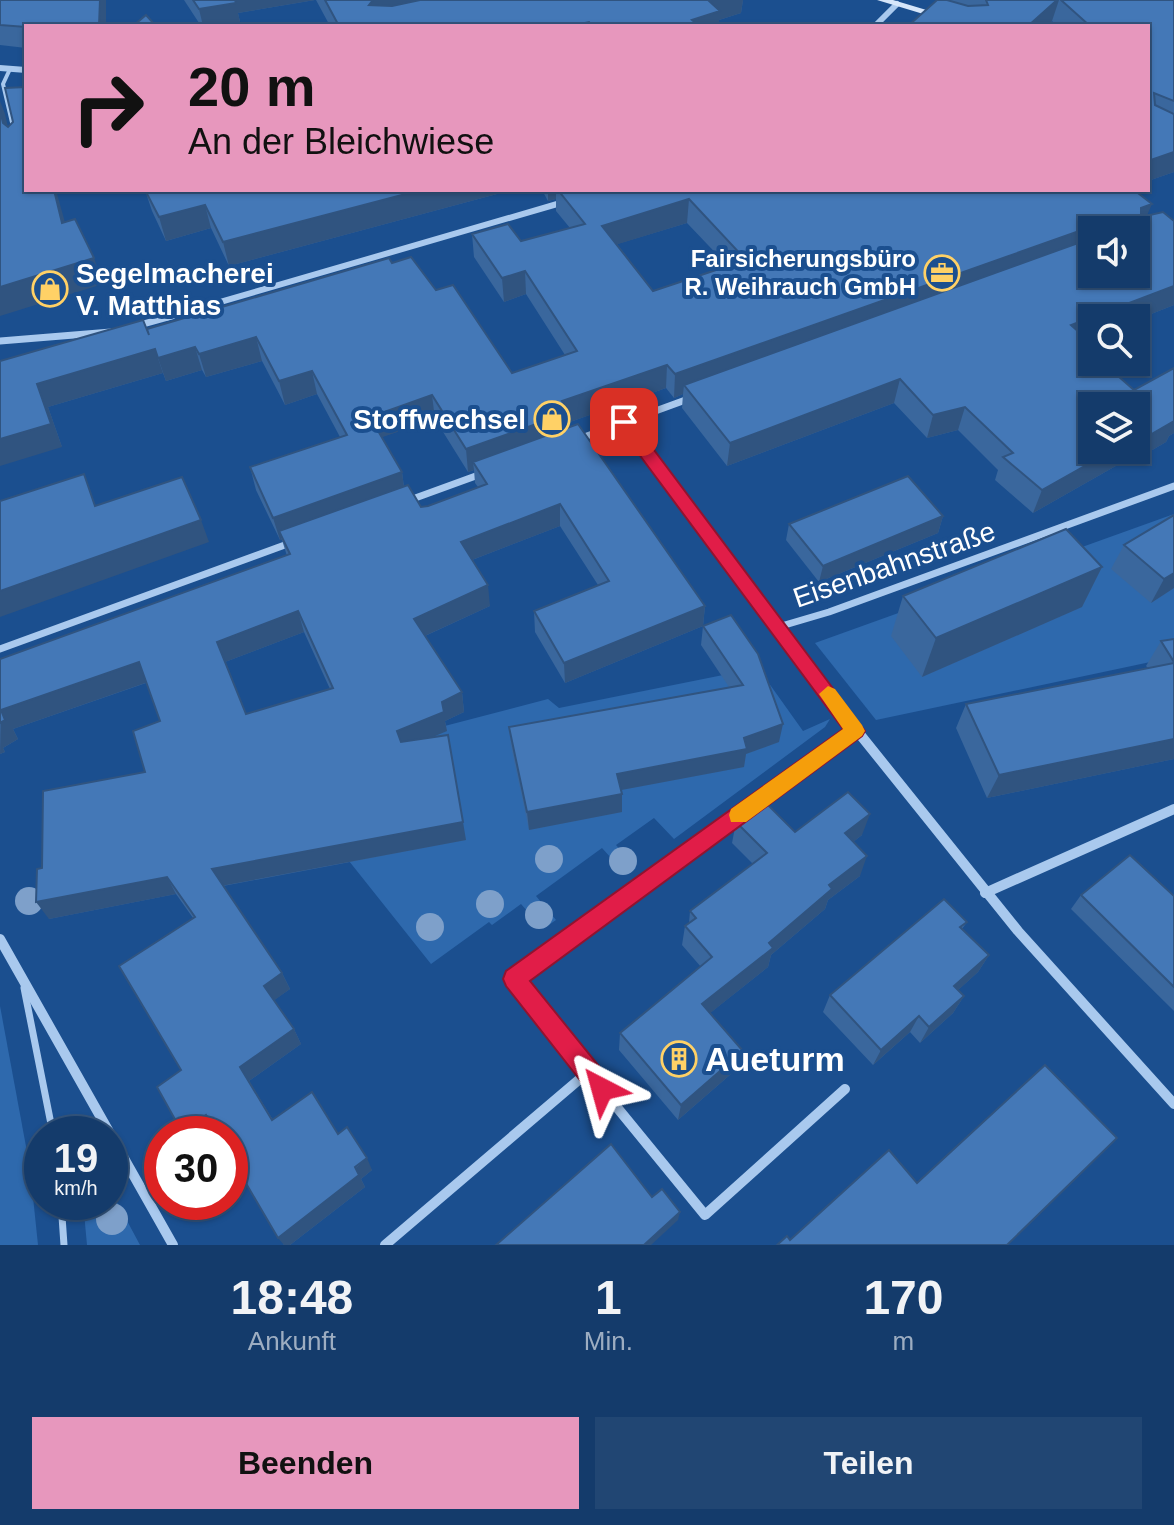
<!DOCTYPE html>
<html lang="de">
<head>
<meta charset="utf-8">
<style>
  :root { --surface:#143b6b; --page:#214673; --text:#f1f3f6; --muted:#9dadc1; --line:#33557e; --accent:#e797bd }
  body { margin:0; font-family:Helvetica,sans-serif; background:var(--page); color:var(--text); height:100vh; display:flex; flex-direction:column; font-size:30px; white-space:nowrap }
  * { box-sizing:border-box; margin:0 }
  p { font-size:26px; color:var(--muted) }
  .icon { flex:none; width:44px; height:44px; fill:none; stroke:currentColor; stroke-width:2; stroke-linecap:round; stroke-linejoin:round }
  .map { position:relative; height:1245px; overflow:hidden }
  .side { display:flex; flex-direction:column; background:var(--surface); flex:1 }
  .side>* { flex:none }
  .guide { position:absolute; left:24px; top:24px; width:1126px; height:168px; border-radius:0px; box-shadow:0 2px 6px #0004,0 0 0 2px var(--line); background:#e797bd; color:#111; overflow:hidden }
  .buttons { position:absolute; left:1078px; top:216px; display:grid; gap:16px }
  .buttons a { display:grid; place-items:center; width:72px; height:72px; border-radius:0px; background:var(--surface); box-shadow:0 2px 6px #0004,0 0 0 2px var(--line); font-size:40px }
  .speed { position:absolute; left:24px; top:1116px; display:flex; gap:16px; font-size:40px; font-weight:700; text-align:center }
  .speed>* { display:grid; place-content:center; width:104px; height:104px; border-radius:50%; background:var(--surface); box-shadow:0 2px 6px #0004,0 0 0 2px var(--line); line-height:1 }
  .speed small { font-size:20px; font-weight:400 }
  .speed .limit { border:12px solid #d22; background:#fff; color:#111 }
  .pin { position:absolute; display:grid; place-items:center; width:68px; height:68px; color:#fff; margin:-34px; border-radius:16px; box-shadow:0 4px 12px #0006 }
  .me { position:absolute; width:88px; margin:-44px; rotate:321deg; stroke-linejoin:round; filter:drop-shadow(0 0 6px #0008) }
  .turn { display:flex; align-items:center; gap:28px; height:168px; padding:0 32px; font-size:36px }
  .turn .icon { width:104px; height:104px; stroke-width:2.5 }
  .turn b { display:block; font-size:56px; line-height:68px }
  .eta { display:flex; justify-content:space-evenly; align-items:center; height:136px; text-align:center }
  .eta b { font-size:48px; font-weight:700; line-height:56px }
  .button { display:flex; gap:16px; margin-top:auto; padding:16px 32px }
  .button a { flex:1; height:92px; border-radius:0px; background:var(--accent); color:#111; font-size:32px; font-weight:700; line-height:92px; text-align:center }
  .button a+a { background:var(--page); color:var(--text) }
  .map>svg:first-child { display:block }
  .green { fill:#2e69ad }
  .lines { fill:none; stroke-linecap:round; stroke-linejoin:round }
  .service-far1 { stroke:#a9c9ee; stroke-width:4 }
  .service { stroke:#a9c9ee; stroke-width:7 }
  .minor-far2 { stroke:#a9c9ee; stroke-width:6 }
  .minor-far1 { stroke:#a9c9ee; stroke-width:7 }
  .minor { stroke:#a9c9ee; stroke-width:10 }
  .tertiary { fill:#a9c9ee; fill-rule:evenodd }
  .secondary { fill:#d6e6fa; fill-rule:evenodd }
  .tree { fill:#7ea0ca }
  .wall { fill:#3a679d; fill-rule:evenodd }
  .shaded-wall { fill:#305480 }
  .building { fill:#4478b7; stroke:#305480; stroke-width:2; fill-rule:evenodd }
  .route { fill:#e11d48; stroke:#92132f; stroke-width:2 }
  .slow { fill:#f59e0b }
  .labels { text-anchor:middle; stroke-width:8; stroke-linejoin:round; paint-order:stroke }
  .far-poi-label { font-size:24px; font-weight:bold; fill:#fff; stroke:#1b4f8f; text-anchor:end }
  .poi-label { font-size:28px; font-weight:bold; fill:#fff; stroke:#1b4f8f; text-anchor:start }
  .street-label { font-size:28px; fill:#fff; stroke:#1b4f8f }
  .near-poi-label { font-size:34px; font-weight:bold; fill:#fff; stroke:#1b4f8f; text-anchor:start }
</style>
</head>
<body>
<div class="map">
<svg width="1174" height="1245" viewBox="0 0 1174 1245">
  <rect width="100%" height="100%" fill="#1b4f8f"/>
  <g class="green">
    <polygon points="1174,514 1174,657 876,720 815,643"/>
    <polygon points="758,668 803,731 830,719 825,727 674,839 654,818 616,845 636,868 632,871 622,870 602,848 536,896 556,920 543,929 521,904 492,925 489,922 431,964 349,861 387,741 548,699 559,708"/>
    <polygon points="0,1006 30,1168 38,1245 0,1245"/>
    <polygon points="110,1189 140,1245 87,1245 83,1202 110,1202"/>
  </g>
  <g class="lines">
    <polyline class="service-far1" points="10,69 3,84 14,131"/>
    <g class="service">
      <polyline points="24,988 53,1134"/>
      <polyline points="61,1202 64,1245"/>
    </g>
    <g class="minor-far2">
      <polyline points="875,26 897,4"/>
      <polyline points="165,318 564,202"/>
    </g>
    <g class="minor-far1">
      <polyline points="136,326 172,316"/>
      <polyline points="0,341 111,332"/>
      <polyline points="624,422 778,627 829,612 1174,486"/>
      <polyline points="576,440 691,398"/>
      <polyline points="407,501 484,473"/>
      <polyline points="778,627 852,724"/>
      <polyline points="0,649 293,542"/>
    </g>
    <g class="minor">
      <polyline points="850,722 1018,931 1174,1104"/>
      <polyline points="985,893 1174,809"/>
      <polyline points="0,939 173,1245"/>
      <polyline points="588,1072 705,1215 845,1089"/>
      <polyline points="385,1245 588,1072 514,979 855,731"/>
    </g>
    <polygon class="tertiary" points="0,65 26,67 26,73 0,71"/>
    <polygon class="secondary" points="877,0 893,0 980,26 963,26"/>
  </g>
  <g class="tree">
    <circle cx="549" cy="859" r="14"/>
    <circle cx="623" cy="861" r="14"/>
    <circle cx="29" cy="901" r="14"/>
    <circle cx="490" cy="904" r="14"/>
    <circle cx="539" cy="915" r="14"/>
    <circle cx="430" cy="927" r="14"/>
    <circle cx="112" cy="1219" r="16"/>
  </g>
  <g class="wall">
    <polygon points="0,0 106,0 106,26 26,26 26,48 0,45"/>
    <polygon points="184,0 315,0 238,13 241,26 201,26"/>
    <polygon points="316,0 743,0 741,13 719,20 719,26 330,26"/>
    <polygon points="937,0 1174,0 1174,172 1148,181 1148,26 1057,26 1052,21 1047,26 908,26"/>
    <polygon points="145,190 512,190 229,266 211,228 166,241 152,211"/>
    <path d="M542,190H1134L1147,215L1174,305L1136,320V318H1092V336L1086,339L1089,341L1086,348L1134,390L1174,368V433L1169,436L1166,442L1125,466L1121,463L1033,513L995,480L998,470L958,430L927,438L894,403L727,466L682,408L683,394L674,398L666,388L570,422V427L705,606L703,626L565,683L535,632L534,611L598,585L560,526L472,560L490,606L425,636L462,692L464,712L445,721L447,731L432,737L466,840L223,886L282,973L290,989L274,1000L294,1029L301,1044L249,1081L273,1120L338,1134L372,1170L361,1179L365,1187L290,1245H284L214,1129L208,1134H184L181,1070L193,918L176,894L49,919L42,868L145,772L160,721L146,683L13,729L18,739L3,748L5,752L0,754V659L287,556L282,540H280L256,490L250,467L340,437L317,394L285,405L262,361L206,377L202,370L166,381L163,373L48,407L62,447L0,361L148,332L392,263L436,290L512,373L565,355L526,294L504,302L474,257L472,234L521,241L570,228L556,211V199L548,201ZM687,223L728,266L653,291L617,244ZM1092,230H1136L1092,274ZM1136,406V450H1092ZM435,419L468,472L474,470L475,483L478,487L428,506L421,507L404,487L402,472L381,437ZM304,632L330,689L246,714L225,662Z"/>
    <polygon points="943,516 938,533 819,582 786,540 789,524"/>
    <polygon points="1124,545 1174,588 1151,603 1111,569"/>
    <polygon points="1102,567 1082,607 922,677 891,636 903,596"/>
    <polygon points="731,615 779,742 746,754 744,767 621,790 622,812 529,830 511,746 509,727 729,687 701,645 703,626"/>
    <polygon points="1174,639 1174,759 987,798 956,728 966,704 1148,668 1146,666 1161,641"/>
    <polygon points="736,822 795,832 862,835 853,842 860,876 828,900 825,909 771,955 768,967 710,1013 743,1051 739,1067 678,1120 619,1050 620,1033 701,967 682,945 685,926 689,923 690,911 753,864 732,843"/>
    <polygon points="1081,895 1174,896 1174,1011 1071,909"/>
    <polygon points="967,922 962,929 989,955 978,972 958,990 964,996 953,1013 920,1043 910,1032 873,1065 823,1012 830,995"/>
  </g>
  <g class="shaded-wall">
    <polygon points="100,0 106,0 106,26 99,26"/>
    <polygon points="234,0 315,0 238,13 241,26 203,26 199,9"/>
    <polygon points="373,0 487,0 373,26 369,5"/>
    <polygon points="712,0 743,0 741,13 719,20 719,26 691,26 692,20 709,1"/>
    <polygon points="1057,0 1059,0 1052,21 1047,26 1028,26"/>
    <polygon points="589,22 589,26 571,26"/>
    <polygon points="0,101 5,114 13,149 3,123 0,110"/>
    <polygon points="1174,152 1174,172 1148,181 1148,161"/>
    <polygon points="54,190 56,190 72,248 62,223"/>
    <polygon points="421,190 512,190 229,266 223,242"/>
    <polygon points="548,190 556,190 556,199 548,201"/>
    <polygon points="689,199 687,223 602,249 602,226"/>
    <polygon points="1152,204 1142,227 1136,230 1141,208"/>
    <polygon points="205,205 211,228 166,241 159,217"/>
    <polygon points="1102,223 1100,230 1092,230 1092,247 684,385 683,394 674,398 675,374"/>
    <polygon points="94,258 103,284 0,316 0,287"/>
    <polygon points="525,271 526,294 504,302 502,278"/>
    <polygon points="1174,286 1174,305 1136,320 1136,318 1092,318 1092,336 1062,348 1071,325"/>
    <polygon points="256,337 262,361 206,377 199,354"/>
    <polygon points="195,347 202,370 166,381 158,358"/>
    <polygon points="155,349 163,373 48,407 62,447 0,466 0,439 37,384"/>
    <polygon points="667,365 666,388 570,422 570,435 473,462 474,470 468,472 466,449 562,401"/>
    <polygon points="312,371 317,394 285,405 279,381"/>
    <polygon points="900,379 894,403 727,466 730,443"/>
    <polygon points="432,395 435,419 374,440 370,417"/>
    <polygon points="965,407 958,430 927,438 933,415"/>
    <polygon points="1174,417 1174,433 1169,436 1166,442 1125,466 1132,450 1136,450 1136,443"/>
    <polygon points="1113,450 1127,450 1121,463 1033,513 1042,490"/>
    <polygon points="402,472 405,495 279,531 282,540 280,540 273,518"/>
    <polygon points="560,504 560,526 464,563 461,542"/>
    <polygon points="943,516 938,533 819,582 823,566"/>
    <polygon points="201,520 209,542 0,617 0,591"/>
    <polygon points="1102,567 1082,607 922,677 936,638"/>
    <polygon points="1174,573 1174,588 1151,603 1164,579"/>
    <polygon points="488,585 490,606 418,639 414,619"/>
    <polygon points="705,606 703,626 565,683 564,663"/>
    <polygon points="298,611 304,632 225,662 217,642"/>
    <polygon points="139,662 148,682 13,729 18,739 3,748 5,752 0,754 1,710"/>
    <polygon points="462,692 464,712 445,721 447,731 402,750 397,731 442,702"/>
    <polygon points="783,724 779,742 746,754 744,767 616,791 617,774 744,738"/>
    <polygon points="1174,739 1174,759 987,798 999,775"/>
    <polygon points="622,794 622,812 529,830 527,812"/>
    <polygon points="870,814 862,835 838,854 845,833"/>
    <polygon points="463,822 466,840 221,886 212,869"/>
    <polygon points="867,856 860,876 828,900 825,909 771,955 768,967 699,1022 702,1004 769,943 829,885"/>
    <polygon points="167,877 176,894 49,919 36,902"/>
    <polygon points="989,955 978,972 944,1003 954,986"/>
    <polygon points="282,973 290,989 272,1002 264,986"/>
    <polygon points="964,996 953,1013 920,1043 929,1027"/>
    <polygon points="919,1016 910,1032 873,1065 881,1050"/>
    <polygon points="294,1029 301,1044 249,1081 240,1067"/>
    <polygon points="743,1051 739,1067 678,1120 681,1105"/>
    <polygon points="206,1115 216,1128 208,1134 184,1134 182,1132"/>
    <polygon points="367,1158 372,1170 361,1179 365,1187 290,1245 284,1245 278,1238"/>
    <polygon points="680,1212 678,1220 651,1245 644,1245"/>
  </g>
  <g class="building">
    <polygon points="0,0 100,0 99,26 26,26 26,27 0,25"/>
    <polygon points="193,0 235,0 236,3 199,9"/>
    <polygon points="325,0 373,0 369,5 392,6 420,0 712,0 709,1 720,11 692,20 699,26 592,26 589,22 571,26 339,26"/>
    <polygon points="937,0 947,0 968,6 988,5 986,0 985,0 1057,0 1028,26 908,26"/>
    <polygon points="1061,0 1174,0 1174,101 1154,93 1155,105 1174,114 1174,152 1148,161 1148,26 1090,26"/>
    <polygon points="146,15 156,26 133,26"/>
    <polygon points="26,87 26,190 54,190 62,223 75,219 94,258 0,287 0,110 3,123 8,127 13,122 5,88"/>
    <polygon points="145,190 421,190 223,242 205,205 159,217"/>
    <path d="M558,190H1134L1152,204L1141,208V217L1163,212L1174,221V286L1071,325L1089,341L1082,345L1092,353V362H1102L1134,390L1174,368V421L1136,443V406H1092V450H1113L1042,490L1003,457L1013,453L965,407L933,415L900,379L730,443L684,385L1092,238V274H1136V230H1106L1107,229L1102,223L675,374L667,365L562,401L570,412L466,449L432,395L370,417L402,472L273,518L250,467L347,435L312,371L279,381L256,337L199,354L195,347L158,358L155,349L37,384L51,424L0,439V361L143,320L149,335L147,329L389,258L392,263L411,257L436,290L453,285L512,373L577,351L525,271L502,278L472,234L508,224L521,241L585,224ZM689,199L746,260L653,291L602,226Z"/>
    <path d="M578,424L705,606L564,663L534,611L609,581L560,504L461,542L488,585L414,619L462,692L442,702L444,712L397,731L401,742L448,735L463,822L212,869L282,973L264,986L294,1029L240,1067L272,1120L312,1092L338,1134L347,1127L367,1158L355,1167L359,1175L278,1238L230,1156V1134H217L206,1115L182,1132L157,1087L181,1070L119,966L195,917L167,877L36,902L37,869L42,868L43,791L145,772L133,731L160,721L139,662L1,710L5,720L0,723V659L290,554L279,531L408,485L421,507L428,506L487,484L473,462ZM298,611L333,688L246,714L217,642Z"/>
    <polygon points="84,474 95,506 182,477 201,520 0,591 0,501"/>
    <polygon points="908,476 943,516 823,566 789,524"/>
    <polygon points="1174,515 1174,573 1164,579 1124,545"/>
    <polygon points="1066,529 1102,567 936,638 903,596"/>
    <polygon points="731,615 758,654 783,724 744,738 747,749 617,774 622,794 527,812 509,727 743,685 703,626"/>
    <polygon points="1174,639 1174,662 1161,641"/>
    <polygon points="1174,663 1174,739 999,775 966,704"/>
    <polygon points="848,792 870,814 845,833 867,856 829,885 832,889 769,943 773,948 702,1004 743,1051 681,1105 620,1033 712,957 685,926 696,918 690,911 767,853 736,822 764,801 795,832"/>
    <polygon points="1130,855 1174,896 1174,987 1081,895"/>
    <polygon points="944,899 967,922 960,927 989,955 954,986 964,996 929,1027 919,1016 881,1050 830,995"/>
    <polygon points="1045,1065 1117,1138 1007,1245 777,1245 787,1236 790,1240 889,1150 917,1183"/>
    <polygon points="611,1144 652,1197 662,1189 680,1212 644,1245 496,1245"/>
  </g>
  <polygon class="route" points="624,417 630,418 865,731 862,736 530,981 611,1081 614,1089 611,1098 602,1101 594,1098 506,986 503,979 506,971 843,729 618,426 618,418"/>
  <polygon class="slow" points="828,686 835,689 862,725 865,731 862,736 746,822 731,822 729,815 731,809 843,729 819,694"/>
  <defs>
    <symbol id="office-ring" viewBox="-11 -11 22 22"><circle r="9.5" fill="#1b4f8f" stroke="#ffd166" stroke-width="1.5"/><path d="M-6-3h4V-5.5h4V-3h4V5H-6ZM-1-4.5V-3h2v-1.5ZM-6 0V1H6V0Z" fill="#ffd166"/></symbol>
    <symbol id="shop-ring" viewBox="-11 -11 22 22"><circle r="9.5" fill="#1b4f8f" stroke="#ffd166" stroke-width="1.5"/><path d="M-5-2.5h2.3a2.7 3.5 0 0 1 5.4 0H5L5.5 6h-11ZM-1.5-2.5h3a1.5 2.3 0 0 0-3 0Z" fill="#ffd166"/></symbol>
    <symbol id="building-ring" viewBox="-11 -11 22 22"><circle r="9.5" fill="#1b4f8f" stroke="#ffd166" stroke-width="1.5"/><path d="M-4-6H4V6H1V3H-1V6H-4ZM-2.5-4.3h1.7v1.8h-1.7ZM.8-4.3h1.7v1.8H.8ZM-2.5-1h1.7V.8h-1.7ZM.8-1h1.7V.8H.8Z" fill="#ffd166"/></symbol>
  </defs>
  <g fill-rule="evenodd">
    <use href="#office-ring" x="922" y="253" width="40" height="40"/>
    <use href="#shop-ring" x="30" y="269" width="40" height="40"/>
    <use href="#shop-ring" x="532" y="399" width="40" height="40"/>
    <use href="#building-ring" x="659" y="1039" width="40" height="40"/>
  </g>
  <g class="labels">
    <g class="far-poi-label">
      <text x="916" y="267">Fairsicherungsbüro<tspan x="916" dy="28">R. Weihrauch GmbH</tspan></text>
    </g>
    <g class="poi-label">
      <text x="76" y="283">Segelmacherei<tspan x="76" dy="32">V. Matthias</tspan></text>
      <text x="526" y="429" text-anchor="end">Stoffwechsel</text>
    </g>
    <g class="street-label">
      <text transform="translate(894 564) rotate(-19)" y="10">Eisenbahnstraße</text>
    </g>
    <g class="near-poi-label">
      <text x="705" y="1071">Aueturm</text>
    </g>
  </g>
</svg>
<div class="buttons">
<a><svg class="icon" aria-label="sound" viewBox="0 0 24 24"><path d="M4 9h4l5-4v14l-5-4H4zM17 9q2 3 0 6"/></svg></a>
<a><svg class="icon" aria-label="search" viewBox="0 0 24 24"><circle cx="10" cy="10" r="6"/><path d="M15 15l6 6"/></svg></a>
<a><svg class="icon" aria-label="layers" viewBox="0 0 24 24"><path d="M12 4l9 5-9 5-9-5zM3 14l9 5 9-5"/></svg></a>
</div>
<div class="speed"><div>19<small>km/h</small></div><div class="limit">30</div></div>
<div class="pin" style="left:624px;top:422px;background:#d93025"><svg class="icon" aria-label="arrive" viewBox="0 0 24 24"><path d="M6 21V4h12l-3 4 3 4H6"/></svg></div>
<svg class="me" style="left:602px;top:1089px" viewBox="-20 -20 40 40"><path d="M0-17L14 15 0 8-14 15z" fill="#e11d48" stroke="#fff" stroke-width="4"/></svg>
<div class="guide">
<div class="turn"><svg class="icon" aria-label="right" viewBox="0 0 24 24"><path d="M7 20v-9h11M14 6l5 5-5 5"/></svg><div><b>20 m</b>An der Bleichwiese</div></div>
</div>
</div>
<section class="side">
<div class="eta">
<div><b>18:48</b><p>Ankunft</p></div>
<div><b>1</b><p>Min.</p></div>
<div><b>170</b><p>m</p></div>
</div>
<div class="button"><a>Beenden</a><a>Teilen</a></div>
</section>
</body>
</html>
